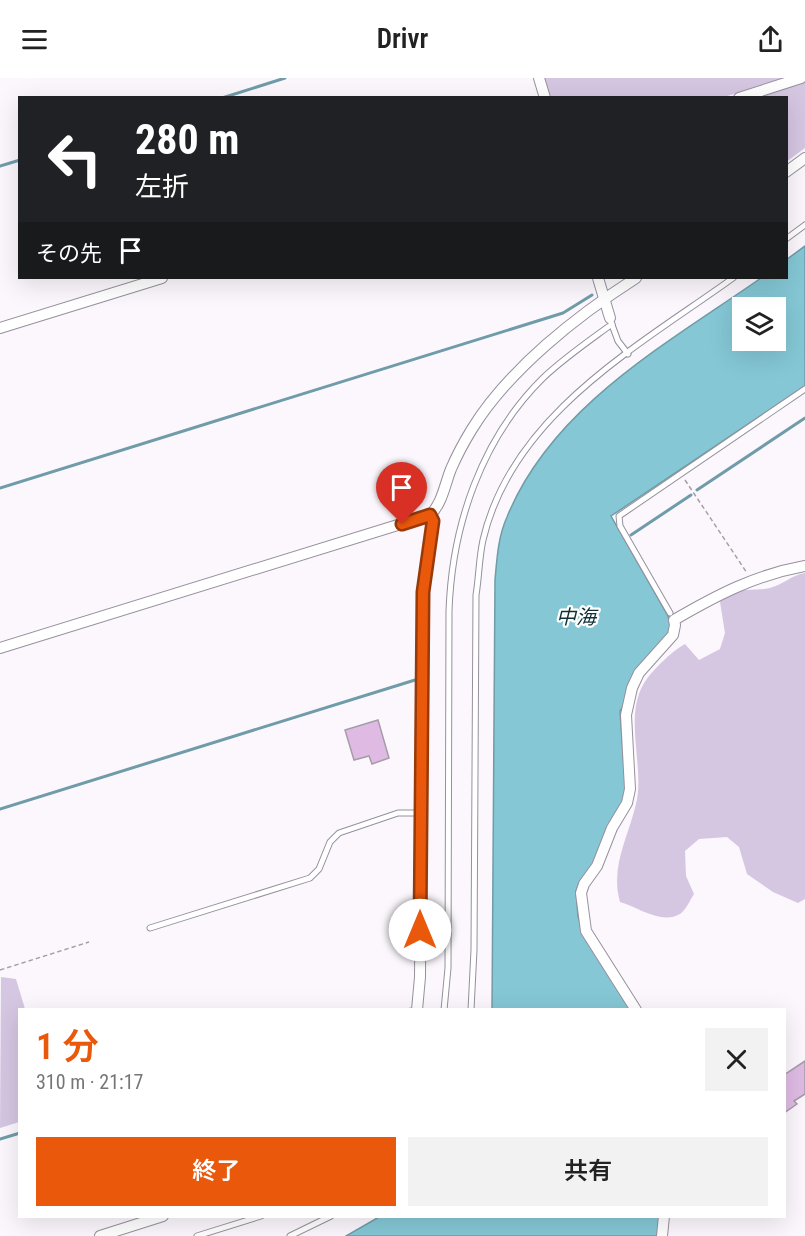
<!DOCTYPE html>
<html lang="ja">
<head>
<meta charset="utf-8">
<style>
  :root { --surface:#fff; --page:#f2f2f2; --text:#222; --muted:#767676; --accent:#ea580c }
  body { margin:0; font-family:"Roboto Condensed","Noto Sans JP",sans-serif; background:var(--page); color:var(--text); height:100vh; display:flex; flex-direction:column; font-size:22px; white-space:nowrap }
  * { box-sizing:border-box; margin:0 }
  p { font-size:20px; color:var(--muted) }
  .icon { flex:none; width:33px; height:33px; fill:none; stroke:currentColor; stroke-width:2; stroke-linecap:round; stroke-linejoin:round }
  .map { position:relative; flex:1; overflow:hidden }
  .drawer { position:absolute; left:18px; top:930px; width:768px; height:210px; display:flex; flex-direction:column; background:var(--surface); border-radius:0px; box-shadow:0 6px 24px #0002 }
  .drawer>* { flex:none }
  .guide { position:absolute; left:18px; top:18px; width:770px; height:183px; border-radius:0px; box-shadow:0 6px 24px #0002; background:#202124; color:#fff; overflow:hidden }
  .tools { position:absolute; left:732px; top:219px; display:grid; gap:12px }
  .tools a { display:grid; place-items:center; width:54px; height:54px; border-radius:0px; background:var(--surface); box-shadow:0 6px 24px #0002; font-size:30px }
  .pin { position:absolute; display:grid; place-items:center; width:51px; height:51px; color:#fff; margin:-62px -26px; border-radius:50% 50% 50% 0; rotate:-45deg; box-shadow:0 0 6px #0007 }
  .pin .icon { rotate:45deg }
  .me { position:absolute; width:66px; margin:-33px; rotate:0deg; stroke-linejoin:round; filter:drop-shadow(0 0 4px #0008) }
  .turn { display:flex; align-items:center; gap:21px; height:126px; padding:0 18px; font-size:27px }
  .turn .icon { width:78px; height:78px; stroke-width:2.5 }
  .turn b { display:block; font-size:42px; line-height:51px }
  .then { display:flex; align-items:center; height:57px; padding:0 18px; background:#0003; gap:12px; font-size:22px }
  .round { display:grid; place-items:center; flex:none; width:63px; height:63px; border-radius:0px; background:var(--page) }
  .headline { display:flex; align-items:center; justify-content:space-between; height:102px; padding:0 18px }
  h1 { font-size:36px; font-weight:600; line-height:45px; color:var(--accent) }
  .action { display:flex; gap:12px; margin-top:auto; padding:12px 18px }
  .action a { flex:1; height:69px; border-radius:0px; background:var(--accent); color:#fff; font-size:24px; font-weight:600; line-height:69px; text-align:center }
  .action a+a { background:var(--page); color:var(--text) }
  header { display:flex; justify-content:space-between; align-items:center; height:78px; padding:0 18px; background:var(--surface); font-size:27px; font-weight:600 }
  .map>svg:first-child { display:block }
  .green { fill:#d5c6e2 }
  .water { fill:#85c7d5; stroke:#6f9ca8; stroke-width:1.5; fill-rule:evenodd }
  .lines { fill:none; stroke-linecap:round; stroke-linejoin:round }
  .stream { stroke:#6f9ca8; stroke-width:3 }
  .building { fill:#dfbbe4; stroke:#a69ca8; stroke-width:1.5 }
  .lane-casing { stroke:#97909d; stroke-width:7 }
  .street-casing { stroke:#97909d; stroke-width:12 }
  .path { stroke:#a4a0a6; stroke-width:1.5; stroke-dasharray:4.5 3; stroke-linecap:butt }
  .lane { stroke:#fff; stroke-width:5 }
  .street { stroke:#fff; stroke-width:10 }
  .route-casing { stroke:#983908; stroke-width:15 }
  .route { stroke:#ea580c; stroke-width:10 }
  .labels { text-anchor:middle; stroke-width:4.5; stroke-linejoin:round; paint-order:stroke }
  .water-label { font-size:20px; font-style:italic; fill:#0f3036; stroke:#fff }
</style>
</head>
<body>
<header><svg class="icon" aria-label="menu" viewBox="0 0 24 24"><path d="M4 6h16M4 12h16M4 18h16"/></svg>Drivr<svg class="icon" aria-label="share" viewBox="0 0 24 24"><path d="M12 15V3M7 8l5-5 5 5M5 13v7h14v-7"/></svg></header>
<div class="map">
<svg width="805" height="1158" viewBox="0 0 805 1158">
  <rect width="100%" height="100%" fill="#fbf7fd"/>
  <g class="green">
    <polygon points="544,0 783,0 721,20 550,19"/>
    <polygon points="805,4 805,70 786,84 786,20 758,20"/>
    <path d="M805,495V821L798,825L773,814L747,796L739,769L727,759L699,761L685,773L686,798L694,816C690,822 686,832 680,836C661,847 638,829 620,824C610,789 628,760 636,726C645,690 624,641 643,607C650,594 672,573 685,566L699,582L720,571L725,555L720,524C737,507 750,514 770,510C782,507 792,497 805,495Z"/>
    <polygon points="1,899 16,901 25,931 20,932 19,1044 0,1050"/>
  </g>
  <g class="water">
    <path d="M805,168V308L611,438L668,538L672,553L620,633L626,717L594,787L580,803L576,813L578,838L583,857L630,931L492,932L495,502C497,480 498,459 507,439C552,328 668,265 761,200H786V182ZM742,230H776V262H742Z"/>
    <polygon points="379,1139 662,1139 660,1158 346,1158"/>
  </g>
  <g class="lines">
    <g class="stream">
      <polyline points="222,20 285,0"/>
      <polyline points="0,88 20,82"/>
      <polyline points="0,410 563,235 592,217"/>
      <polyline points="697,412 805,340"/>
      <polyline points="631,457 691,417"/>
      <polyline points="0,731 415,602"/>
      <polyline points="410,932 410,931"/>
      <polyline points="0,1061 20,1055"/>
    </g>
  </g>
  <g class="building">
    <polygon points="378,642 389,680 372,686 369,678 354,682 345,652"/>
    <polygon points="805,983 805,1016 794,1023 797,1026 784,1035 784,997"/>
  </g>
  <g class="lines">
    <defs>
      <g id="lane">
        <polyline points="786,161 805,147"/>
        <polyline points="611,244 618,263 628,276"/>
        <polyline points="670,535 620,448 619,438 805,311"/>
        <polyline points="150,850 310,800 319,791 330,764 339,755 398,735 421,735"/>
        <path d="M444,932L448,890L449,533C452,448 481,361 543,300C564,280 589,263 612,246"/>
        <path d="M471,932L474,872L476,517C479,499 479,480 483,462C512,337 637,269 733,200"/>
        <polyline points="197,1158 261,1138"/>
        <polyline points="290,1158 331,1138"/>
      </g>
      <g id="street">
        <polyline points="539,0 545,20"/>
        <polyline points="739,20 801,0"/>
        <polyline points="786,94 805,80"/>
        <polyline points="598,200 610,240"/>
        <polyline points="0,250 162,200"/>
        <path d="M0,570L430,437C442,426 445,406 451,391C457,377 464,364 472,351C509,291 578,237 636,200"/>
        <polyline points="417,932 420,899 423,514 433,450 430,437"/>
        <path d="M636,932L586,853L581,815L584,806L597,788L612,750L627,725L630,711L626,637L632,610L639,595L673,557L675,547L674,542C717,517 755,497 805,488"/>
        <polyline points="100,1158 163,1138"/>
        <polyline points="662,1158 664,1138"/>
      </g>
    </defs>
    <use href="#lane" class="lane-casing"/>
    <use href="#street" class="street-casing"/>
    <g class="path">
      <polyline points="685,402 747,495"/>
      <polyline points="0,892 89,864"/>
    </g>
    <use href="#lane" class="lane"/>
    <use href="#street" class="street"/>
  </g>
  <g class="lines">
    <defs>
      <polyline id="route" points="402,446 430,437 433,443 423,514 420,852"/>
    </defs>
    <use href="#route" class="route-casing"/>
    <use href="#route" class="route"/>
  </g>
  <g class="labels">
    <g class="water-label">
      <text x="576" y="546">中海</text>
    </g>
  </g>
</svg>
<div class="tools">
<a><svg class="icon" aria-label="layers" viewBox="0 0 24 24"><path d="M12 4l9 5-9 5-9-5zM3 14l9 5 9-5"/></svg></a>
</div>
<div class="pin" style="left:402px;top:446px;background:#d93025"><svg class="icon" aria-label="arrive" viewBox="0 0 24 24"><path d="M6 21V4h12l-3 4 3 4H6"/></svg></div>
<svg class="me" style="left:420px;top:852px" viewBox="-20 -20 40 40"><circle r="19" fill="#fff"/><path d="M0-13L10 11 0 6-10 11z" fill="#ea580c"/></svg>
<div class="guide">
<div class="turn"><svg class="icon" aria-label="left" viewBox="0 0 24 24"><path d="M17 20v-9H6M10 6l-5 5 5 5"/></svg><div><b>280 m</b>左折</div></div>
<div class="then">その先<svg class="icon" aria-label="arrive" viewBox="0 0 24 24"><path d="M6 21V4h12l-3 4 3 4H6"/></svg></div>
</div>
<section class="drawer">
<div class="headline"><div><h1>1 分</h1><p>310 m · 21:17</p></div><a class="round"><svg class="icon" aria-label="close" viewBox="0 0 24 24"><path d="M6 6l12 12M18 6L6 18"/></svg></a></div>
<div class="action"><a>終了</a><a>共有</a></div>
</section>
</div>
</body>
</html>
